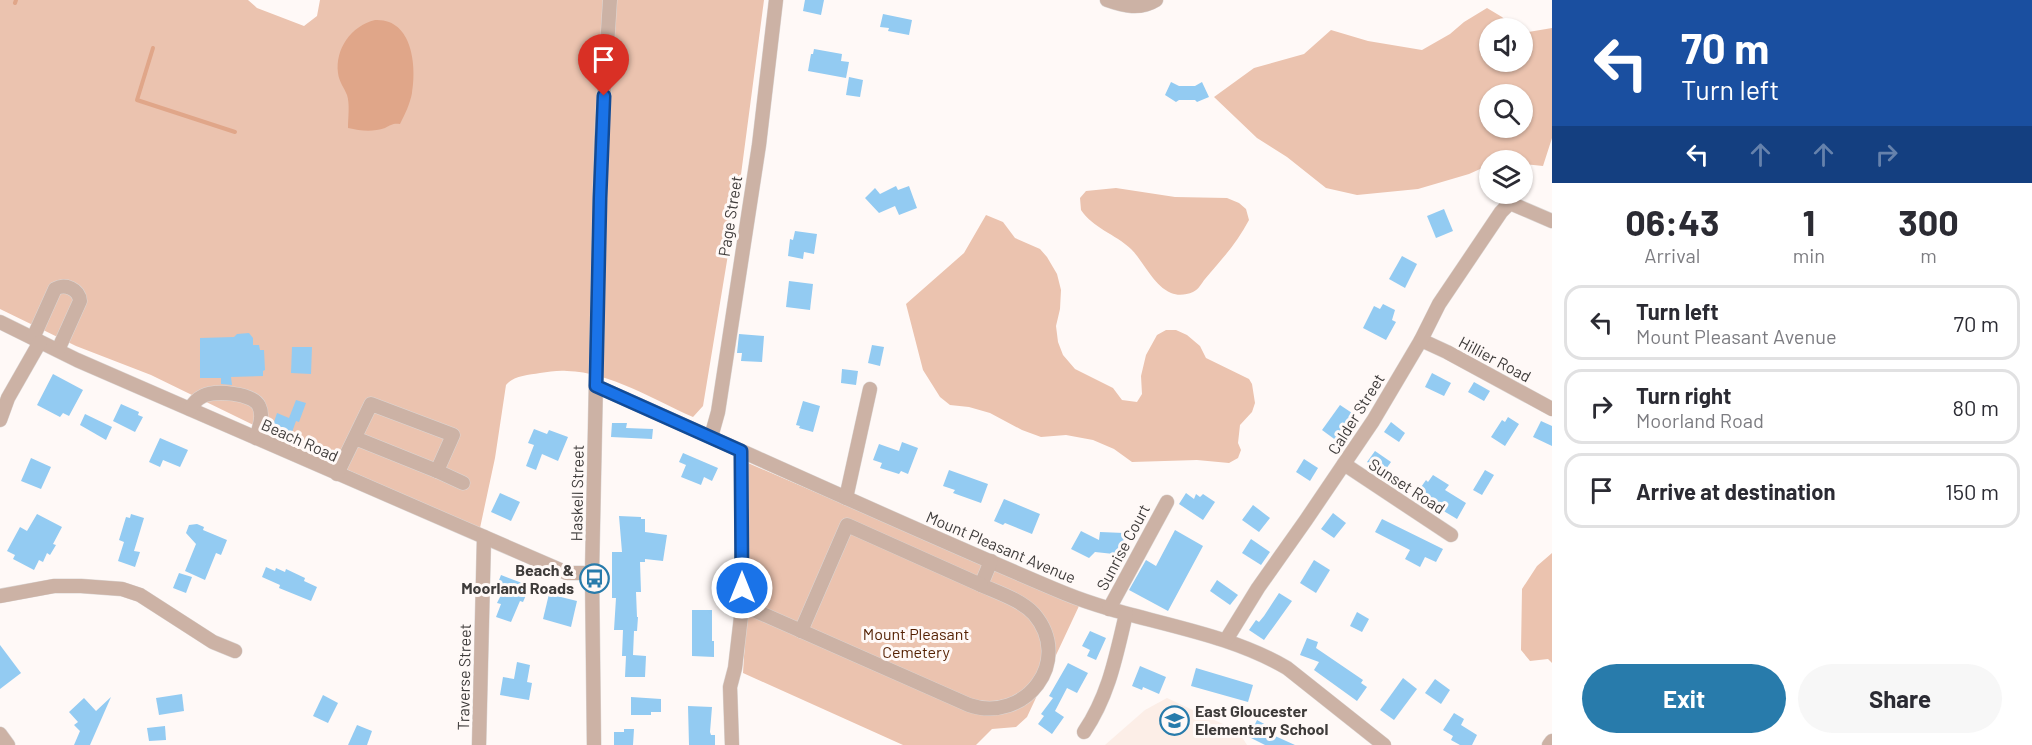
<!DOCTYPE html>
<html lang="en">
<head>
<meta charset="utf-8">
<style>
  :root { --surface:#fff; --page:#f7f7f7; --text:#2b2b33; --muted:#7c7c81; --line:#e1e1e2; --accent:#287bab }
  body { margin:0; font-family:Barlow,sans-serif; background:var(--page); color:var(--text); height:100vh; display:flex; flex-direction:column; font-size:22px; white-space:nowrap }
  * { box-sizing:border-box; margin:0 }
  p { font-size:20px; color:var(--muted) }
  .icon { flex:none; width:33px; height:33px; fill:none; stroke:currentColor; stroke-width:2; stroke-linecap:round; stroke-linejoin:round }
  .map { position:relative; flex:1; overflow:hidden }
  .sheet { display:flex; flex-direction:column; background:var(--surface); width:480px }
  .sheet>* { flex:none }
  .hud { background:#1a4fa0; color:#fff; overflow:hidden }
  .fabs { position:absolute; left:1479px; top:18px; display:grid; gap:12px }
  .fabs a { display:grid; place-items:center; width:54px; height:54px; border-radius:50%; background:var(--surface); box-shadow:0 2px 4px #0004; font-size:30px }
  .pin { position:absolute; display:grid; place-items:center; width:51px; height:51px; color:#fff; margin:-62px -26px; border-radius:50% 50% 50% 0; rotate:-45deg; box-shadow:0 0 6px #0007 }
  .pin .icon { rotate:45deg }
  .me { position:absolute; width:66px; margin:-33px; rotate:0deg; stroke-linejoin:round; filter:drop-shadow(0 0 4px #0008) }
  .turn { display:flex; align-items:center; gap:21px; height:126px; padding:0 30px; font-size:27px }
  .turn .icon { width:78px; height:78px; stroke-width:2.5 }
  .turn b { display:block; font-size:42px; line-height:51px }
  .lanes { display:flex; align-items:center; height:57px; padding:0 30px; background:#0003; justify-content:center; gap:30px; direction:ltr }
  .lanes .off { opacity:.35 }
  .eta { display:flex; justify-content:space-evenly; align-items:center; height:102px; text-align:center }
  .eta b { font-size:36px; font-weight:700; line-height:42px }
  .cta { display:flex; gap:12px; margin-top:auto; padding:12px 30px }
  .cta a { flex:1; height:69px; border-radius:36px; background:var(--accent); color:#fff; font-size:24px; font-weight:700; line-height:69px; text-align:center }
  .cta a+a { background:var(--page); color:var(--text) }
  ul { padding:0; list-style:none }
  li { display:flex; align-items:center; gap:18px; height:75px; margin:0 12px 9px; padding:0 18px; border:3px solid var(--line); border-radius:18px }
  li div { flex:1 }
  li b { display:block; font-size:22px }
  li em { font-style:normal }
  main { display:flex; flex:1; min-height:0 }
  .map>svg:first-child { display:block }
  .built { fill:#fceee7 }
  .green { fill:#ebc3af; fill-rule:evenodd }
  .water { fill:#e0a689 }
  .lines { fill:none; stroke-linecap:round; stroke-linejoin:round }
  .stream { stroke:#e0a689; stroke-width:4 }
  .building { fill:#93cbf2 }
  .minor-casing { stroke:#dcd7d5; stroke-width:15 }
  .minor { stroke:#ccb2a5; stroke-width:14 }
  .route-casing { stroke:#114b97; stroke-width:15 }
  .route { stroke:#1a73e8; stroke-width:10 }
  .labels { text-anchor:middle; stroke-width:6; stroke-linejoin:round; paint-order:stroke }
  .street-label { font-size:16px; fill:#3e3b3a; stroke:#fff9f7 }
  .poi-label { font-size:16px; font-weight:bold; fill:#3e3b3a; stroke:#fff9f7; text-anchor:end }
  .park-label { font-size:16px; fill:#531f00; stroke:#fff9f7 }
</style>
</head>
<body>
<main>
<div class="map">
<svg width="1552" height="745" viewBox="0 0 1552 745">
  <rect width="100%" height="100%" fill="#fff9f7"/>
  <polygon class="built" points="1167,698 1238,731 1247,745 1105,745 1145,710"/>
  <g class="green">
    <path d="M0,0H248L257,8L304,26L317,16L320,0H764L740,182L703,406L693,417C654,400 610,372 567,371C558,370 549,372 540,373C528,375 513,376 506,385L495,458L480,528L327,461L151,375L76,346L0,309Z"/>
    <path d="M1487,8L1502,17L1514,28H1490V62H1522L1523,33L1552,28V138L1543,166L1523,164L1522,160H1490L1489,165L1469,174L1418,189L1357,195L1326,188L1287,157L1257,138L1214,97L1254,68L1304,54L1331,30L1368,41L1422,50L1450,34L1464,22ZM1490,94H1522V128H1490Z"/>
    <path d="M1116,188L1175,197L1227,198L1239,203L1246,209L1249,220C1237,243 1222,259 1205,279C1201,284 1199,289 1193,292C1186,295 1178,296 1171,293C1153,285 1144,262 1131,249C1115,234 1093,228 1081,210L1080,198L1086,191Z"/>
    <polygon points="986,215 1003,222 1015,238 1040,249 1047,257 1057,274 1061,290 1060,309 1056,326 1058,342 1063,355 1075,369 1113,388 1122,400 1137,402 1142,394 1141,376 1146,355 1157,335 1166,330 1176,330 1187,335 1200,346 1206,358 1249,379 1252,384 1255,403 1252,412 1240,425 1238,443 1241,450 1238,458 1229,463 1197,460 1132,462 1114,449 1093,440 1066,435 1041,437 1022,430 990,413 969,407 950,405 940,397 923,370 906,304 964,253"/>
    <polygon points="748,463 1079,606 1027,717 1016,727 992,729 976,745 903,745 743,673 747,608"/>
    <polygon points="1552,553 1552,663 1548,659 1530,661 1521,650 1522,589 1537,566"/>
  </g>
  <path class="water" d="M375,20C412,18 417,65 412,93C410,104 405,114 400,124C393,123 391,125 385,128C373,132 361,131 348,128C348,118 350,104 347,95C344,87 339,82 338,73C335,49 351,26 375,20Z"/>
  <g class="lines">
    <g class="stream">
      <polyline points="15,3 16,0"/>
      <polyline points="153,48 137,100 235,132"/>
    </g>
  </g>
  <g class="building">
    <polygon points="805,0 824,0 821,15 803,11"/>
    <polygon points="883,14 912,20 909,35 888,31 889,28 880,27"/>
    <polygon points="814,49 842,54 841,61 849,62 846,78 808,71 811,54 813,54"/>
    <polygon points="849,77 863,80 860,97 846,95"/>
    <polygon points="1171,82 1179,86 1195,86 1202,82 1209,97 1197,102 1195,100 1179,100 1176,102 1165,95"/>
    <polygon points="896,186 898,190 909,186 917,208 899,215 895,206 879,213 865,198 875,188 880,194"/>
    <polygon points="1444,209 1453,231 1436,238 1427,216"/>
    <polygon points="795,231 817,234 814,254 804,252 803,259 788,256 790,239 793,240"/>
    <polygon points="1402,256 1417,264 1405,288 1389,279"/>
    <polygon points="789,281 813,284 810,310 786,307"/>
    <polygon points="1383,304 1395,310 1392,320 1396,322 1386,340 1363,328 1374,306 1380,309"/>
    <polygon points="249,333 253,338 253,345 259,345 260,350 264,350 265,370 263,371 263,376 231,377 232,385 221,384 221,378 200,378 200,338 234,337 237,334"/>
    <polygon points="739,334 764,336 762,362 741,361 742,353 737,353"/>
    <polygon points="872,345 884,347 880,366 868,363"/>
    <polygon points="292,347 312,347 311,374 291,373"/>
    <polygon points="842,369 858,371 856,385 841,383"/>
    <polygon points="1432,373 1451,383 1444,396 1425,387"/>
    <polygon points="53,374 83,390 69,416 63,413 60,417 37,405"/>
    <polygon points="1474,382 1490,391 1484,401 1468,392"/>
    <polygon points="296,400 306,403 299,422 296,421 290,438 271,431 277,413 289,418"/>
    <polygon points="803,401 820,406 813,432 799,428 800,426 796,425"/>
    <polygon points="121,404 139,412 138,415 143,417 135,432 113,421"/>
    <polygon points="1340,405 1355,415 1337,441 1322,430"/>
    <polygon points="85,414 112,427 106,440 80,425"/>
    <polygon points="1508,417 1519,424 1505,446 1491,437 1502,420 1505,422"/>
    <polygon points="1541,421 1552,426 1552,446 1533,437"/>
    <polygon points="1391,422 1405,433 1399,442 1384,432"/>
    <polygon points="612,423 627,423 626,428 653,429 652,439 611,437"/>
    <polygon points="534,429 547,434 549,430 568,437 558,461 542,454 536,470 526,466 534,445 528,443"/>
    <polygon points="160,438 188,450 180,467 163,460 160,467 149,462"/>
    <polygon points="902,442 918,448 908,474 901,471 899,474 880,468 882,463 873,460 879,444 899,451"/>
    <polygon points="1375,451 1391,462 1383,473 1367,462"/>
    <polygon points="683,453 718,468 712,481 704,477 701,485 681,477 686,465 679,462"/>
    <polygon points="31,458 51,467 41,489 21,481"/>
    <polygon points="1304,459 1318,468 1310,481 1296,472"/>
    <polygon points="949,470 988,484 981,503 953,493 955,490 943,486"/>
    <polygon points="1485,470 1494,475 1482,495 1473,490"/>
    <polygon points="1433,475 1449,485 1445,490 1466,503 1457,519 1442,510 1445,506 1419,490 1426,480 1428,482"/>
    <polygon points="500,493 520,502 511,521 491,512"/>
    <polygon points="1186,493 1194,499 1196,494 1200,497 1203,494 1215,502 1203,520 1179,504"/>
    <polygon points="1004,499 1040,514 1032,534 1005,523 1003,525 994,521"/>
    <polygon points="1253,505 1270,518 1259,532 1242,520"/>
    <polygon points="1333,513 1346,523 1334,538 1321,529"/>
    <polygon points="37,514 62,527 53,544 56,545 50,555 47,553 43,562 39,560 34,570 13,559 15,555 7,551 20,527 27,531"/>
    <polygon points="131,514 144,518 134,551 140,552 135,567 118,561 124,542 119,540 126,517 130,518"/>
    <polygon points="619,516 641,517 641,519 645,519 645,532 667,535 663,561 645,559 645,562 640,562 641,592 636,592 637,617 638,617 637,631 634,631 633,655 646,656 645,677 625,677 626,656 622,656 623,630 614,630 616,598 612,598 612,552 622,552"/>
    <polygon points="1382,519 1443,549 1436,562 1425,557 1420,567 1405,559 1410,550 1375,532"/>
    <polygon points="197,524 204,527 203,530 227,540 221,555 216,553 205,580 185,571 196,544 186,533 189,525"/>
    <polygon points="1175,530 1203,546 1168,611 1129,590 1146,560 1156,566"/>
    <polygon points="1081,531 1099,540 1100,532 1124,533 1123,555 1095,552 1089,558 1071,549"/>
    <polygon points="1251,539 1270,552 1261,565 1242,553"/>
    <polygon points="1314,560 1330,570 1316,593 1300,583"/>
    <polygon points="266,567 275,571 276,568 285,572 286,569 305,578 304,581 317,587 311,601 279,588 280,585 262,577"/>
    <polygon points="179,573 192,577 186,593 173,588"/>
    <polygon points="501,575 530,586 523,602 520,601 511,622 496,617 501,604 497,603 501,595 494,593"/>
    <polygon points="1217,580 1238,595 1230,605 1210,591"/>
    <polygon points="1279,593 1292,601 1264,640 1249,630 1256,620 1259,622 1264,616"/>
    <polygon points="549,594 577,601 571,627 543,619"/>
    <polygon points="692,610 712,610 712,641 714,641 714,657 692,656"/>
    <polygon points="1357,612 1369,619 1362,632 1350,626"/>
    <polygon points="1090,631 1106,638 1096,660 1087,656 1090,650 1082,646"/>
    <polygon points="1307,638 1318,642 1316,648 1363,680 1361,683 1367,687 1357,701 1314,670 1319,662 1300,655"/>
    <polygon points="0,645 21,673 0,689"/>
    <polygon points="517,662 530,665 527,682 532,683 529,700 500,695 503,677 514,679"/>
    <polygon points="1068,663 1088,673 1077,693 1067,688 1055,711 1064,717 1052,734 1038,724 1044,716 1041,714 1053,698 1049,696"/>
    <polygon points="1140,666 1166,677 1159,694 1143,687 1142,690 1132,686"/>
    <polygon points="1196,668 1253,685 1248,702 1191,686"/>
    <polygon points="1403,678 1417,689 1394,720 1380,710"/>
    <polygon points="1435,679 1450,690 1441,704 1425,693"/>
    <polygon points="182,694 184,711 159,715 156,698"/>
    <polygon points="323,695 338,703 328,723 313,716"/>
    <polygon points="111,697 90,745 74,745 80,731 74,725 78,722 69,712 84,698 96,711"/>
    <polygon points="631,697 661,699 661,712 651,712 651,715 631,715"/>
    <polygon points="688,706 712,707 710,732 711,735 715,735 715,745 689,745"/>
    <polygon points="1454,713 1464,719 1461,725 1477,735 1472,745 1460,745 1451,740 1453,736 1443,730"/>
    <polygon points="1257,720 1277,731 1275,736 1295,745 1265,745 1249,737"/>
    <polygon points="357,725 372,731 367,745 348,745"/>
    <polygon points="165,726 166,740 149,741 147,728"/>
    <polygon points="624,729 634,729 633,745 614,745 614,732 624,732"/>
  </g>
  <g class="lines">
    <defs>
      <g id="minor">
        <path d="M1107,0C1124,6 1140,10 1156,0"/>
        <polyline points="0,322 77,360 567,573 592,573"/>
        <path d="M33,338L55,289C65,283 79,289 80,301L58,350"/>
        <polyline points="1421,340 1447,352 1552,409"/>
        <path d="M596,386C752,455 907,527 1064,593C1137,623 1219,628 1287,668L1384,745"/>
        <path d="M190,409C193,403 197,399 203,396C215,390 253,393 259,406C264,416 259,428 256,438"/>
        <polyline points="0,420 8,398 40,342"/>
        <polyline points="711,437 718,412 759,145 776,0"/>
        <polyline points="1344,464 1451,535"/>
        <polyline points="437,471 463,483"/>
        <polyline points="337,474 371,404 453,435 437,471 355,438"/>
        <polyline points="846,498 870,389"/>
        <polyline points="0,596 54,586 81,586 122,589 140,595 213,642 235,651"/>
        <path d="M742,608H747L756,611L969,705C1025,724 1074,661 1034,614C1021,600 999,593 981,585L991,561"/>
        <polyline points="1109,609 1167,502"/>
        <polyline points="801,631 847,525 981,585"/>
        <polyline points="1226,640 1258,588 1306,520 1373,421 1421,340 1439,304 1501,212 1510,203 1552,221"/>
        <path d="M1084,732C1109,695 1116,656 1126,614"/>
        <polyline points="0,734 8,745"/>
        <polyline points="479,745 484,537"/>
        <polyline points="594,745 592,573 599,236 601,140 610,0"/>
        <polyline points="732,745 730,687 735,668 742,608 741,451"/>
        <polyline points="1549,745 1552,741"/>
      </g>
    </defs>
    <use href="#minor" class="minor-casing"/>
    <use href="#minor" class="minor"/>
  </g>
  <g class="lines">
    <defs>
      <polyline id="route" points="604,96 600,198 596,386 741,451 742,588"/>
    </defs>
    <use href="#route" class="route-casing"/>
    <use href="#route" class="route"/>
  </g>
  <defs>
    <symbol id="bus-ring" viewBox="-11 -11 22 22"><circle r="9.5" fill="#fff9f7" stroke="#287bab" stroke-width="1.5"/><path d="M-5-6H5V4H4V6H2V4H-2V6H-4V4H-5ZM-3.5-4V0h7V-4ZM-3.5 1.2v1.5H-2V1.2ZM2 1.2v1.5H3.5V1.2Z" fill="#287bab"/></symbol>
    <symbol id="school-ring" viewBox="-11 -11 22 22"><circle r="9.5" fill="#fff9f7" stroke="#287bab" stroke-width="1.5"/><path d="M0-5L7-2L0 1L-7-2ZM-4 1L0 2.5L4 1V4Q0 6-4 4Z" fill="#287bab"/></symbol>
  </defs>
  <g fill-rule="evenodd">
    <use href="#bus-ring" x="578" y="562" width="33" height="33"/>
    <use href="#school-ring" x="1158" y="704" width="33" height="33"/>
  </g>
  <g class="labels">
    <g class="street-label">
      <text transform="translate(730 216) rotate(-81)" y="6">Page Street</text>
      <text transform="translate(1495 359) rotate(28)" y="6">Hillier Road</text>
      <text transform="translate(1356 414) rotate(-58)" y="6">Calder Street</text>
      <text transform="translate(300 440) rotate(24)" y="6">Beach Road</text>
      <text transform="translate(1407 486) rotate(33)" y="6">Sunset Road</text>
      <text transform="translate(577 493) rotate(-89)" y="6">Haskell Street</text>
      <text transform="translate(1001 547) rotate(23)" y="6">Mount Pleasant Avenue</text>
      <text transform="translate(1123 547) rotate(-62)" y="6">Sunrise Court</text>
      <text transform="translate(464 677) rotate(-89)" y="6">Traverse Street</text>
    </g>
    <g class="poi-label">
      <text x="574" y="576">Beach &amp;<tspan x="574" dy="18">Moorland Roads</tspan></text>
      <text x="1195" y="717" text-anchor="start">East Gloucester<tspan x="1195" dy="18">Elementary School</tspan></text>
    </g>
    <g class="park-label">
      <text x="916" y="640">Mount Pleasant<tspan x="916" dy="18">Cemetery</tspan></text>
    </g>
  </g>
</svg>
<div class="fabs">
<a><svg class="icon" aria-label="sound" viewBox="0 0 24 24"><path d="M4 9h4l5-4v14l-5-4H4zM17 9q2 3 0 6"/></svg></a>
<a><svg class="icon" aria-label="search" viewBox="0 0 24 24"><circle cx="10" cy="10" r="6"/><path d="M15 15l6 6"/></svg></a>
<a><svg class="icon" aria-label="layers" viewBox="0 0 24 24"><path d="M12 4l9 5-9 5-9-5zM3 14l9 5 9-5"/></svg></a>
</div>
<div class="pin" style="left:604px;top:96px;background:#d93025"><svg class="icon" aria-label="arrive" viewBox="0 0 24 24"><path d="M6 21V4h12l-3 4 3 4H6"/></svg></div>
<svg class="me" style="left:742px;top:588px" viewBox="-20 -20 40 40"><circle r="17" fill="#1a73e8" stroke="#fff" stroke-width="3"/><path d="M0-11L8 9 0 5-8 9z" fill="#fff"/></svg>
</div>
<section class="sheet">
<div class="hud">
<div class="turn"><svg class="icon" aria-label="left" viewBox="0 0 24 24"><path d="M17 20v-9H6M10 6l-5 5 5 5"/></svg><div><b>70 m</b>Turn left</div></div>
<div class="lanes"><svg class="icon" aria-label="left" viewBox="0 0 24 24"><path d="M17 20v-9H6M10 6l-5 5 5 5"/></svg><svg class="icon off" aria-label="ahead" viewBox="0 0 24 24"><path d="M12 20V5M6 11l6-6 6 6"/></svg><svg class="icon off" aria-label="ahead" viewBox="0 0 24 24"><path d="M12 20V5M6 11l6-6 6 6"/></svg><svg class="icon off" aria-label="right" viewBox="0 0 24 24"><path d="M7 20v-9h11M14 6l5 5-5 5"/></svg></div>
</div>
<div class="eta">
<div><b>06:43</b><p>Arrival</p></div>
<div><b>1</b><p>min</p></div>
<div><b>300</b><p>m</p></div>
</div>
<ul>
<li><svg class="icon" aria-label="left" viewBox="0 0 24 24"><path d="M17 20v-9H6M10 6l-5 5 5 5"/></svg><div><b>Turn left</b><p>Mount Pleasant Avenue</p></div><em>70 m</em></li>
<li><svg class="icon" aria-label="right" viewBox="0 0 24 24"><path d="M7 20v-9h11M14 6l5 5-5 5"/></svg><div><b>Turn right</b><p>Moorland Road</p></div><em>80 m</em></li>
<li><svg class="icon" aria-label="arrive" viewBox="0 0 24 24"><path d="M6 21V4h12l-3 4 3 4H6"/></svg><div><b>Arrive at destination</b></div><em>150 m</em></li>
</ul>
<div class="cta"><a>Exit</a><a>Share</a></div>
</section>
</main>
</body>
</html>
